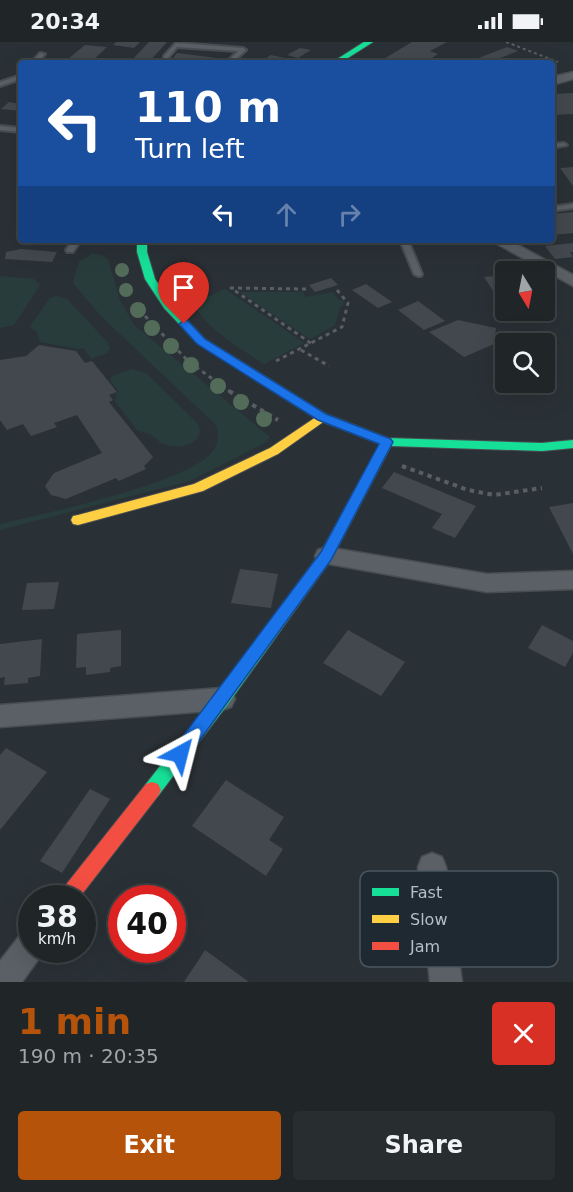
<!DOCTYPE html>
<html lang="en">
<head>
<meta charset="utf-8">
<style>
  :root { --surface:#202528; --page:#282d30; --text:#f1f3f6; --muted:#a2a5a8; --line:#3d4245; --accent:#b45309 }
  body { margin:0; font-family:"DejaVu Sans",sans-serif; background:var(--page); color:var(--text); height:100vh; display:flex; flex-direction:column; font-size:22px; white-space:nowrap }
  * { box-sizing:border-box; margin:0 }
  p { font-size:20px; color:var(--muted) }
  .icon { flex:none; width:33px; height:33px; fill:none; stroke:currentColor; stroke-width:2; stroke-linecap:round; stroke-linejoin:round }
  .map { position:relative; height:940px; overflow:hidden }
  .panel { display:flex; flex-direction:column; background:var(--surface); flex:1 }
  .panel>* { flex:none }
  .top-card { position:absolute; left:18px; top:18px; width:537px; height:183px; border-radius:6px; box-shadow:0 6px 24px #0002,0 0 0 2px var(--line); background:#1a4fa0; color:#fff; overflow:hidden }
  .needle { width:39px; rotate:170deg }
  .fabs { position:absolute; left:495px; top:219px; display:grid; gap:12px }
  .fabs a { display:grid; place-items:center; width:60px; height:60px; border-radius:6px; background:var(--surface); box-shadow:0 6px 24px #0002,0 0 0 2px var(--line); font-size:30px }
  .speed { position:absolute; left:18px; top:843px; display:flex; gap:12px; font-size:30px; font-weight:700; text-align:center }
  .speed>* { display:grid; place-content:center; width:78px; height:78px; border-radius:50%; background:var(--surface); box-shadow:0 6px 24px #0002,0 0 0 2px var(--line); line-height:1 }
  .speed small { font-size:15px; font-weight:400 }
  .speed .limit { border:9px solid #d22; background:#fff; color:#111 }
  .pin { position:absolute; display:grid; place-items:center; width:51px; height:51px; color:#fff; margin:-62px -26px; border-radius:50% 50% 50% 0; rotate:-45deg; box-shadow:0 0 6px #0007 }
  .pin .icon { rotate:45deg }
  .me { position:absolute; width:66px; margin:-33px; rotate:38deg; stroke-linejoin:round; filter:drop-shadow(0 0 4px #0008) }
  .turn { display:flex; align-items:center; gap:21px; height:126px; padding:0 18px; font-size:27px }
  .turn .icon { width:78px; height:78px; stroke-width:2.5 }
  .turn b { display:block; font-size:42px; line-height:51px }
  .lanes { display:flex; align-items:center; height:57px; padding:0 18px; background:#0003; justify-content:center; gap:30px; direction:ltr }
  .lanes .off { opacity:.35 }
  .round { display:grid; place-items:center; flex:none; width:63px; height:63px; border-radius:6px; background:var(--page) }
  .overview { display:flex; align-items:center; justify-content:space-between; height:102px; padding:0 18px }
  h1 { font-size:36px; font-weight:700; line-height:45px; color:var(--accent) }
  .button { display:flex; gap:12px; margin-top:auto; padding:12px 18px }
  .button a { flex:1; height:69px; border-radius:6px; background:var(--accent); color:#fff; font-size:24px; font-weight:700; line-height:69px; text-align:center }
  .button a+a { background:var(--page); color:var(--text) }
  .status { display:flex; justify-content:space-between; align-items:center; height:42px; padding:0 30px; background:var(--surface); direction:ltr }
  .status svg { height:16px; fill:currentColor }
  .map>svg:first-child { display:block }
  .green { fill:#283d3b }
  .building { fill:#42484d }
  .lines { fill:none; stroke-linecap:round; stroke-linejoin:round }
  .lane-casing { stroke:#484d51; stroke-width:4 }
  .street-casing { stroke:#484d51; stroke-width:3 }
  .fast-casing { stroke:#484d51; stroke-width:2 }
  .slow-casing { stroke:#484d51; stroke-width:2 }
  .jam-casing { stroke:#484d51; stroke-width:2 }
  .path-far2 { stroke:#585e62; stroke-width:2; stroke-dasharray:3 3; stroke-linecap:butt }
  .path-far1 { stroke:#585e62; stroke-width:3; stroke-dasharray:4 4; stroke-linecap:butt }
  .path { stroke:#585e62; stroke-width:4; stroke-dasharray:4.5 4.5; stroke-linecap:butt }
  .lane { fill:#5a6065; fill-rule:evenodd }
  .street { fill:#5a6065; fill-rule:evenodd }
  .fast { fill:#16e098; fill-rule:evenodd }
  .slow { fill:#ffcf43; fill-rule:evenodd }
  .jam { fill:#f24e42; fill-rule:evenodd }
  .tree { fill:#536c59 }
  .route { fill:#1a73e8; stroke:#114b97; stroke-width:1.5 }
  .key { fill:#1e2931; stroke:#4b565e; stroke-width:1.5 }
  .key-label { font-size:16px; fill:#b4bfc7 }
</style>
</head>
<body>
<div class="status"><b>20:34</b><svg viewBox="0 0 49 12"><path d="M0 12V9h3v3zM5 12V6h3v6zM10 12V3h3v9zM15 12V0h3v12zM26 1h20v11H26zM47 4h2v5h-2z"/></svg></div>
<div class="map">
<svg width="573" height="940" viewBox="0 0 573 940">
  <rect width="100%" height="100%" fill="#2a3136"/>
  <g class="green">
    <path d="M92,212L102,213L108,218L120,258L134,283L270,395L263,402L190,439L0,488V482C43,472 190,441 213,409C219,402 219,391 216,383L101,274L73,241L79,220Z"/>
    <polygon points="0,234 34,237 40,243 14,283 0,286"/>
    <path d="M225,247L304,301L264,322C238,305 210,289 193,262Z"/>
    <polygon points="240,250 303,250 305,255 334,250 338,258 342,258 344,262 340,265 335,283 310,297"/>
    <polygon points="56,254 67,257 108,301 110,306 107,311 91,317 84,306 79,307 40,300 37,290 30,285 50,256"/>
    <path d="M131,327L146,331L198,382C207,400 181,408 167,403C154,399 156,391 138,389L114,358L117,356L115,352L119,350L110,338L112,334Z"/>
  </g>
  <g class="building">
    <polygon points="116,0 140,0 134,6 113,3"/>
    <polygon points="149,0 167,0 148,21 129,21"/>
    <polygon points="412,0 447,0 430,9 438,12 424,21 404,17 397,21 377,21"/>
    <polygon points="85,3 107,5 90,21 63,21"/>
    <polygon points="507,5 518,9 488,21 476,17"/>
    <polygon points="300,6 311,8 298,16 287,13"/>
    <polygon points="177,11 217,16 213,21 169,21"/>
    <polygon points="271,13 294,18 290,21 259,21"/>
    <polygon points="573,51 573,72 552,73 552,52"/>
    <polygon points="9,60 21,62 21,69 1,67"/>
    <polygon points="573,125 573,144 560,126"/>
    <polygon points="573,170 573,191 552,193 552,172"/>
    <polygon points="573,201 573,210 570,210 573,215 555,217 545,204"/>
    <polygon points="21,207 57,210 52,220 5,217 6,210"/>
    <polygon points="506,233 506,266 504,266 484,235"/>
    <polygon points="331,236 338,243 315,250 309,243"/>
    <polygon points="366,242 392,260 378,266 352,248"/>
    <polygon points="418,259 445,279 424,288 398,268"/>
    <polygon points="458,278 496,286 494,302 464,315 429,290"/>
    <polygon points="39,303 76,309 85,321 92,319 117,350 109,353 113,358 109,360 153,415 144,424 146,427 119,439 116,436 66,457 51,453 45,444 54,431 102,411 77,373 54,381 57,385 31,394 23,382 7,388 0,378 0,318 26,314"/>
    <polygon points="394,430 476,464 455,496 432,486 442,472 382,446"/>
    <polygon points="573,461 573,512 549,465"/>
    <polygon points="240,527 278,532 271,566 231,561"/>
    <polygon points="59,540 54,567 22,568 27,541"/>
    <polygon points="542,583 573,599 573,611 565,625 528,606"/>
    <polygon points="121,588 121,624 110,626 110,630 86,633 86,625 76,626 77,592"/>
    <polygon points="348,588 405,620 381,654 323,621"/>
    <polygon points="42,597 40,634 28,636 28,641 4,643 5,635 0,636 0,602"/>
    <polygon points="6,706 47,730 0,788 0,713"/>
    <polygon points="226,738 284,775 269,798 283,807 266,834 192,784"/>
    <polygon points="90,747 110,757 62,831 40,819"/>
    <polygon points="205,908 249,940 184,940"/>
  </g>
  <g class="lines">
    <defs>
      <g id="lane">
        <polygon points="176,1 243,6 246,8 232,21 226,21 238,9 177,5 168,16 164,16 164,14"/>
        <polygon points="40,11 45,12 37,21 31,21"/>
        <polygon points="21,33 21,37 0,44 0,40"/>
        <polygon points="0,84 21,86 21,90 0,88"/>
        <polygon points="552,102 564,101 567,103 552,106"/>
        <polygon points="573,162 573,166 552,169 552,165"/>
        <polygon points="73,198 81,198 73,210 67,210 66,208"/>
        <polygon points="400,198 408,198 422,232 421,234 418,234 414,232"/>
      </g>
      <g id="street">
        <polygon points="573,30 573,37 552,43 552,35"/>
        <polygon points="490,198 509,198 573,233 573,244"/>
        <polygon points="326,505 487,532 573,529 573,547 487,550 318,520 315,514 318,508"/>
        <polygon points="222,646 231,649 235,657 231,665 222,668 0,685 0,663"/>
        <polygon points="432,811 442,815 446,825 462,940 430,940 418,825 422,815"/>
        <polygon points="32,888 32,908 45,908 22,940 0,940 0,919 21,892"/>
      </g>
      <g id="fast">
        <polygon points="364,0 373,0 340,21 331,21"/>
        <polygon points="137,198 147,198 147,210 155,237 172,262 205,297 326,372 388,396 542,401 573,398 573,406 542,409 391,404 331,518 228,662 158,754 152,756 146,754 143,748 146,742 216,652 321,510 380,402 318,378 197,301 164,266 145,237 137,210"/>
      </g>
      <polygon id="slow" points="322,371 326,372 328,375 326,378 278,412 203,449 78,483 73,482 71,478 73,474 78,473 194,442 270,406"/>
      <polygon id="jam" points="152,740 158,742 161,748 158,754 79,856 59,856 61,849 146,742"/>
    </defs>
    <use href="#lane" class="lane-casing"/>
    <use href="#street" class="street-casing"/>
    <use href="#fast" class="fast-casing"/>
    <use href="#slow" class="slow-casing"/>
    <use href="#jam" class="jam-casing"/>
    <polyline class="path-far2" points="506,0 558,20"/>
    <g class="path-far1">
      <polyline points="306,247 231,246 312,302"/>
      <polyline points="145,274 189,320 232,351"/>
      <polyline points="301,308 329,324"/>
      <polyline points="276,319 342,285 348,261 337,248"/>
    </g>
    <g class="path">
      <polyline points="229,349 278,378"/>
      <polyline points="402,424 468,448 494,453 542,446"/>
    </g>
    <use href="#lane" class="lane"/>
    <use href="#street" class="street"/>
    <use href="#fast" class="fast"/>
    <use href="#slow" class="slow"/>
    <use href="#jam" class="jam"/>
  </g>
  <g class="tree">
    <circle cx="122" cy="228" r="7"/>
    <circle cx="126" cy="248" r="7"/>
    <circle cx="138" cy="268" r="8"/>
    <circle cx="152" cy="286" r="8"/>
    <circle cx="171" cy="304" r="8"/>
    <circle cx="191" cy="323" r="8"/>
    <circle cx="218" cy="344" r="8"/>
    <circle cx="241" cy="360" r="8"/>
    <circle cx="264" cy="377" r="8"/>
  </g>
  <polygon class="route" points="184,278 188,279 205,297 326,372 391,397 393,400 331,518 186,717 180,719 174,717 172,712 174,706 321,510 379,402 318,378 197,302 179,282"/>
  <rect x="360" y="829" width="198" height="96" rx="9" class="key"/>
  <rect x="372" y="846" width="27" height="8" fill="#16e098"/>
  <rect x="372" y="873" width="27" height="8" fill="#ffcf43"/>
  <rect x="372" y="900" width="27" height="8" fill="#f24e42"/>
  <g class="key-label">
    <text x="410" y="856">Fast</text>
    <text x="410" y="883">Slow</text>
    <text x="410" y="910">Jam</text>
  </g>
</svg>
<div class="fabs">
<a><svg class="needle" viewBox="-14 -14 28 28"><path d="M0-13l5 13h-10z" fill="#e53935"/><path d="M0 13l5-13h-10z" fill="#a2a5a8"/></svg></a>
<a><svg class="icon" aria-label="search" viewBox="0 0 24 24"><circle cx="10" cy="10" r="6"/><path d="M15 15l6 6"/></svg></a>
</div>
<div class="speed"><div>38<small>km/h</small></div><div class="limit">40</div></div>
<div class="pin" style="left:184px;top:282px;background:#d93025"><svg class="icon" aria-label="arrive" viewBox="0 0 24 24"><path d="M6 21V4h12l-3 4 3 4H6"/></svg></div>
<svg class="me" style="left:180px;top:712px" viewBox="-20 -20 40 40"><path d="M0-17L14 15 0 8-14 15z" fill="#1a73e8" stroke="#fff" stroke-width="4"/></svg>
<div class="top-card">
<div class="turn"><svg class="icon" aria-label="left" viewBox="0 0 24 24"><path d="M17 20v-9H6M10 6l-5 5 5 5"/></svg><div><b>110 m</b>Turn left</div></div>
<div class="lanes"><svg class="icon" aria-label="left" viewBox="0 0 24 24"><path d="M17 20v-9H6M10 6l-5 5 5 5"/></svg><svg class="icon off" aria-label="ahead" viewBox="0 0 24 24"><path d="M12 20V5M6 11l6-6 6 6"/></svg><svg class="icon off" aria-label="right" viewBox="0 0 24 24"><path d="M7 20v-9h11M14 6l5 5-5 5"/></svg></div>
</div>
</div>
<section class="panel">
<div class="overview"><div><h1>1 min</h1><p>190 m · 20:35</p></div><a class="round" style="background:#d93025;color:#fff"><svg class="icon" aria-label="close" viewBox="0 0 24 24"><path d="M6 6l12 12M18 6L6 18"/></svg></a></div>
<div class="button"><a>Exit</a><a>Share</a></div>
</section>
</body>
</html>
